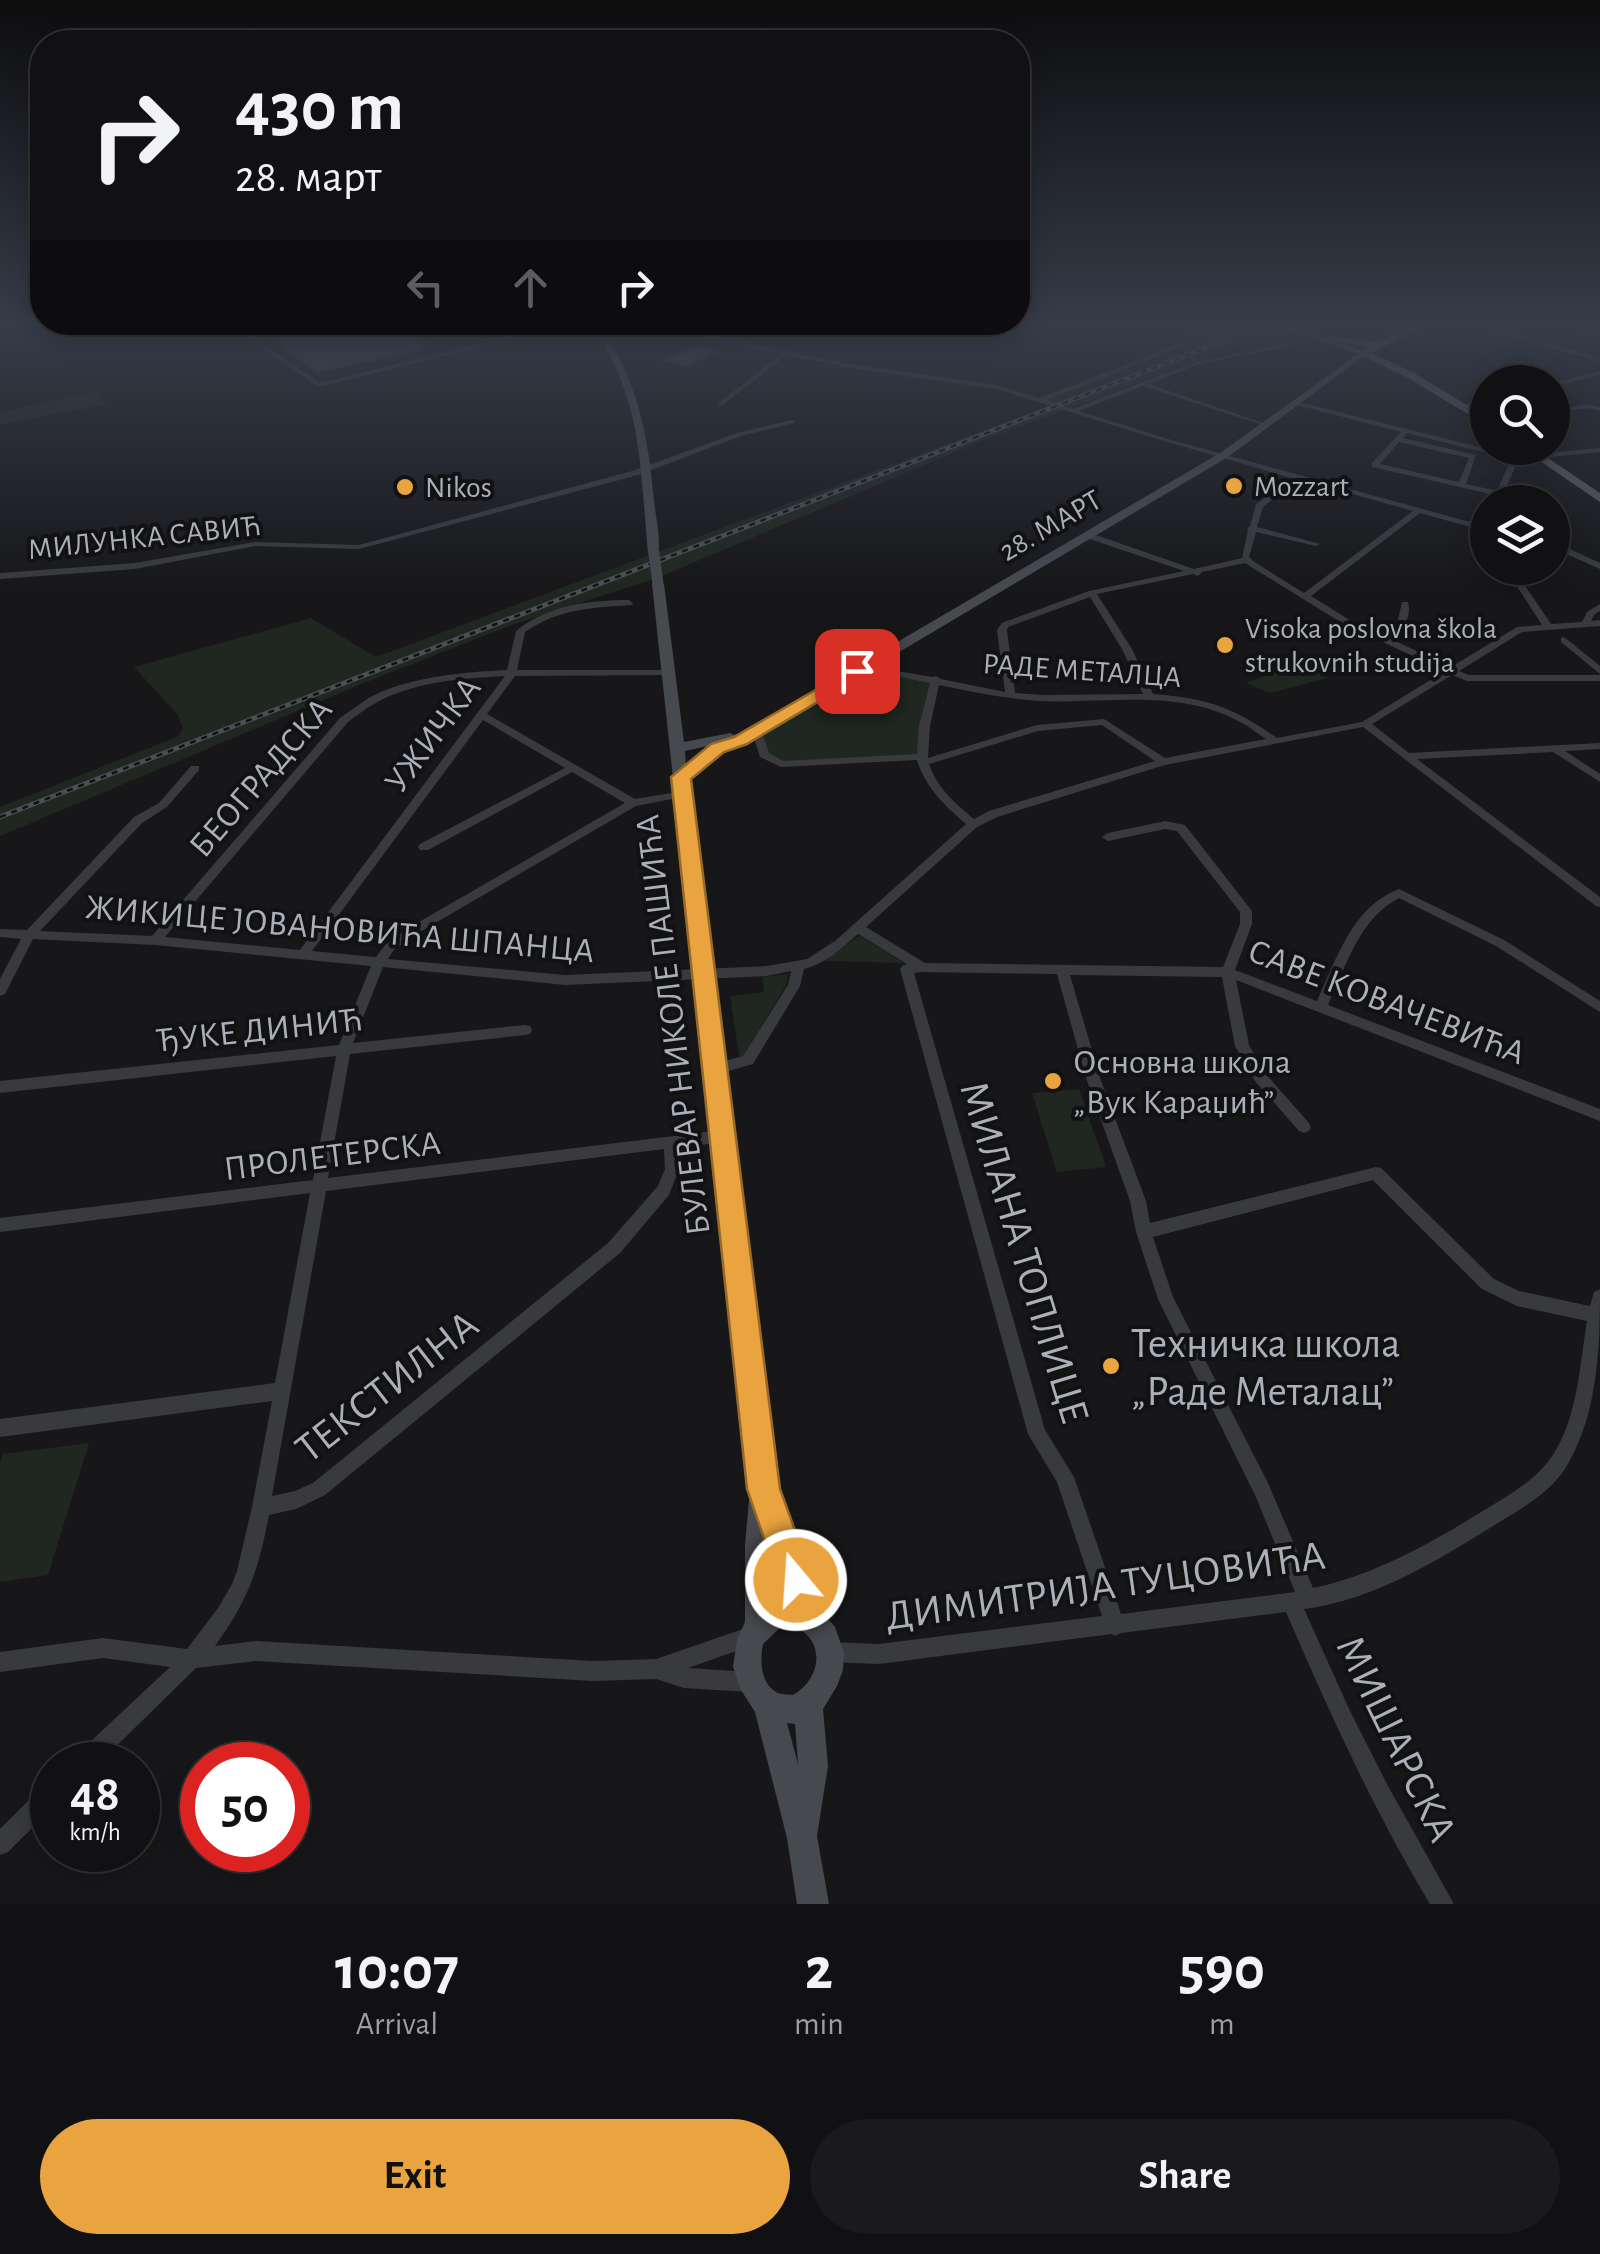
<!DOCTYPE html>
<html lang="en">
<head>
<meta charset="utf-8">
<style>
  :root { --surface:#111113; --page:#1a1a1c; --text:#f1f3f6; --muted:#9c9da0; --line:#303133; --accent:#e9a33f }
  body { margin:0; font-family:"Alegreya Sans",sans-serif; background:var(--page); color:var(--text); height:100vh; display:flex; flex-direction:column; font-size:38px; white-space:nowrap }
  * { box-sizing:border-box; margin:0 }
  p { font-size:32px; color:var(--muted) }
  .icon { flex:none; width:55px; height:55px; fill:none; stroke:currentColor; stroke-width:2; stroke-linecap:round; stroke-linejoin:round }
  .map { position:relative; height:1904px; overflow:hidden }
  .sheet { display:flex; flex-direction:column; background:var(--surface); flex:1 }
  .sheet>* { flex:none }
  .guide { position:absolute; left:30px; top:30px; width:1000px; height:305px; border-radius:40px; box-shadow:0 5px 25px #0003,0 0 0 2px var(--line); background:#111113; color:var(--text); overflow:hidden }
  .controls { position:absolute; left:1470px; top:365px; display:grid; gap:20px }
  .controls a { display:grid; place-items:center; width:100px; height:100px; border-radius:50%; background:var(--surface); box-shadow:0 5px 25px #0003,0 0 0 2px var(--line); font-size:50px }
  .speed { position:absolute; left:30px; top:1742px; display:flex; gap:20px; font-size:50px; font-weight:700; text-align:center }
  .speed>* { display:grid; place-content:center; width:130px; height:130px; border-radius:50%; background:var(--surface); box-shadow:0 5px 25px #0003,0 0 0 2px var(--line); line-height:1 }
  .speed small { font-size:25px; font-weight:400 }
  .speed .limit { border:15px solid #d22; background:#fff; color:#111 }
  .pin { position:absolute; display:grid; place-items:center; width:85px; height:85px; color:#fff; margin:-42px; border-radius:20px; box-shadow:0 5px 15px #0006 }
  .me { position:absolute; width:110px; margin:-55px; rotate:342deg; stroke-linejoin:round; filter:drop-shadow(0 0 8px #0008) }
  .turn { display:flex; align-items:center; gap:35px; height:210px; padding:0 40px; font-size:45px }
  .turn .icon { width:130px; height:130px; stroke-width:2.5 }
  .turn b { display:block; font-size:70px; line-height:85px }
  .lanes { display:flex; align-items:center; height:95px; padding:0 40px; background:#0003; justify-content:center; gap:50px; direction:ltr }
  .lanes .off { opacity:.35 }
  .eta { display:flex; justify-content:space-evenly; align-items:center; height:170px; text-align:center }
  .eta b { font-size:60px; font-weight:600; line-height:70px }
  .button { display:flex; gap:20px; margin-top:auto; padding:20px 40px }
  .button a { flex:1; height:115px; border-radius:60px; background:var(--accent); color:#111; font-size:40px; font-weight:600; line-height:115px; text-align:center }
  .button a+a { background:var(--page); color:var(--text) }
  .map>svg:first-child { display:block }
  .green { fill:#1f2720 }
  .building { fill:#444549; stroke:#313135; stroke-width:2.5 }
  .lines { fill:none; stroke-linecap:round; stroke-linejoin:round }
  .street { fill:#383a3e; fill-rule:evenodd }
  .secondary { fill:#46494e; fill-rule:evenodd }
  .primary { fill:#54575d; fill-rule:evenodd }
  .rail-casing { stroke:#4b4e53; stroke-width:5 }
  .rail { stroke:#121214; stroke-width:2.5; stroke-dasharray:6; stroke-linecap:butt }
  .secondary-bridge { stroke:#46494e; stroke-width:11 }
  .route { fill:#e9a33f; stroke:#976a29; stroke-width:2.5 }
  .poi-dot { fill:#e9a33f; stroke:#121214; stroke-width:4 }
  .labels { text-anchor:middle; stroke-width:8; stroke-linejoin:round; paint-order:stroke }
  .far-poi-label { font-size:30px; fill:#aaafb8; stroke:#121214; text-anchor:start }
  .far-street-label { font-size:30px; fill:#aaafb8; stroke:#121214 }
  .street-label { font-size:35px; fill:#aaafb8; stroke:#121214 }
  .poi-label { font-size:35px; fill:#aaafb8; stroke:#121214; text-anchor:start }
  .near-street-label { font-size:42px; fill:#aaafb8; stroke:#121214 }
  .near-poi-label { font-size:42px; fill:#aaafb8; stroke:#121214; text-anchor:start }
</style>
</head>
<body>
<div class="map">
<svg width="1600" height="1904" viewBox="0 0 1600 1904">
  <rect width="100%" height="100%" fill="#171719"/>
  <g class="green">
    <polygon points="1240,324 1298,324 981,441 657,578 512,625 364,683 0,836 0,807 177,737 183,729 178,715 134,667 311,618 376,657 1046,407 1042,400"/>
    <polygon points="94,392 107,404 0,425 0,412"/>
    <polygon points="1299,662 1328,678 1270,693 1246,683"/>
    <polygon points="865,667 936,679 920,757 788,765 770,761 756,729"/>
    <polygon points="859,936 860,936 904,963 824,961"/>
    <polygon points="788,974 786,986 740,1061 730,996 764,992 762,977"/>
    <polygon points="1079,1089 1106,1167 1057,1172 1032,1093"/>
    <polygon points="89,1443 48,1575 0,1582 0,1464 3,1454"/>
  </g>
  <g class="building">
    <polygon points="292,324 332,324 341,330 394,324 428,344 421,346 425,349 317,372 262,333"/>
    <polygon points="697,346 718,352 685,366 663,360"/>
  </g>
  <g class="lines">
    <g class="street">
      <polygon points="228,324 234,324 320,383 564,324 573,324 319,387"/>
      <polygon points="1471,324 1479,324 1600,358 1600,362"/>
      <polygon points="1570,324 1577,324 1600,332 1600,336"/>
      <path d="M1209,327L1214,328L1170,351L1047,400L1072,409L1196,362L1305,340L1303,343L1200,364L1149,384L1269,425V427L1143,386L1079,411L1168,439L1488,527V531H1485L1420,513L1311,596L1348,619L1384,636L1398,620L1402,602H1408C1412,618 1403,629 1391,639L1451,667L1517,627L1542,625L1505,568H1513L1551,624L1582,622L1587,612L1600,604V611L1594,615L1591,621L1600,620V626L1522,632L1459,671L1469,675H1600V681H1467L1452,675L1372,724L1409,753L1600,743V749L1565,751L1600,774V782L1553,752L1417,759L1600,897V907L1596,906L1363,727L1165,765L997,817L977,827L866,927L925,963L1223,967L1240,924V912L1177,831L1165,829L1108,841L1102,837L1108,833L1165,821L1185,825L1252,911V924L1235,970L1317,1001C1337,958 1352,907 1399,889L1504,940L1600,1001V1012L1496,946L1399,898C1359,919 1346,966 1328,1005L1600,1109V1121L1236,980L1249,1045L1265,1073L1309,1123L1311,1127L1309,1131L1304,1133L1299,1131L1255,1081L1235,1046L1222,977L1070,975L1100,1078L1146,1201L1150,1223L1376,1167L1381,1168L1494,1279L1519,1291L1590,1306L1594,1292L1600,1289C1600,1347 1598,1410 1569,1462C1553,1492 1521,1509 1493,1526C1437,1561 1371,1601 1304,1609L1350,1711L1388,1786L1454,1904H1430C1374,1811 1329,1712 1286,1612L1121,1633L1115,1636L1112,1634L879,1664L831,1662L824,1659L821,1652L824,1645L831,1642L879,1644L1102,1616L1057,1482L1028,1434L900,969L902,966L907,964L858,934C842,948 825,964 804,969L800,986L753,1064L715,1075L710,1073L708,1069L710,1065L743,1056L788,985L791,971L767,976L565,985L383,967L353,1043L525,1025L530,1026L532,1030L530,1034L525,1035L350,1054L328,1178L723,1130L728,1132L730,1136L728,1140L723,1142L678,1148L679,1169L669,1195L620,1253L325,1495L296,1509L269,1515C258,1571 249,1599 215,1646L256,1641L593,1661L656,1659L749,1627L756,1630L759,1637L756,1644L688,1668L750,1672L757,1675L760,1682L757,1689L750,1692L684,1688L656,1679L593,1681L256,1661L196,1668L97,1765H71L74,1757L170,1667L103,1658L0,1672V1652L103,1638L187,1649L218,1608L232,1584L237,1571L252,1507L272,1401L0,1437V1419L275,1383L310,1193L0,1232V1218L313,1180L336,1056L0,1093V1081L339,1045L371,966L155,945L33,939L5,994L0,996V979L21,939L0,937V929L27,930L134,817L159,803L191,766H199V770L167,807L142,823L40,931L152,936L340,718C349,712 358,705 367,699C405,677 464,672 507,670L516,631C548,605 590,600 629,600L633,603L632,605C591,608 561,608 525,632L517,670H668L673,673L671,675L515,676L487,714L635,799L683,791L687,792L688,794L687,796L636,806L413,936L393,951L388,959L565,975L767,966L807,959L835,941L966,824C944,805 925,787 917,760L781,767L760,757L751,729L752,727L756,726L761,729L769,753L783,761L917,754L919,726L930,683L862,669V665L932,677L936,676L941,679L1005,692L997,630L1002,623L1089,591L1184,571L1084,537V533H1090L1194,569L1242,558L1248,530L1247,528L1250,526L1256,504L1292,478L1164,441L996,389L856,369L787,355L721,406L718,404L719,403L781,354L669,332L602,335L599,333L669,328L856,365L997,385L1040,398L1166,349ZM1299,479L1413,511L1304,593L1253,561L1249,557L1256,532L1316,546L1320,544L1257,527L1263,507ZM1245,563L1342,623L1445,671L1362,722L1277,738C1233,707 1206,698 1153,694L1132,649L1097,594L1193,574L1198,576L1202,572ZM1090,597L1122,649L1143,694L1042,695L1015,693L1007,630L1008,627ZM505,676L300,950L165,937L348,722C356,716 365,709 374,704C411,682 463,678 505,676ZM939,685C973,692 1006,699 1040,701C1107,704 1179,688 1240,722C1249,726 1258,734 1266,739L1165,758L1104,719L1037,725L928,758L930,726ZM483,720L565,768L420,844L418,847L420,850H428L572,772L625,803L405,930L385,945L376,957L312,951ZM1102,725L1155,761L989,811L974,819C955,803 937,788 929,764L1038,731ZM922,972L1057,974L1086,1078L1130,1201L1136,1232L1158,1299L1255,1495L1295,1592L1121,1614L1074,1477L1045,1430L914,973ZM664,1149L665,1169L658,1186L608,1243L313,1483L295,1491L272,1496L326,1191ZM1373,1180L1482,1289L1517,1306L1587,1321C1580,1363 1578,1411 1557,1448C1541,1478 1509,1495 1481,1512C1428,1545 1374,1575 1313,1588L1268,1483L1173,1297L1153,1237Z"/>
      <polygon points="1600,371 1600,375 1552,387 1552,383"/>
      <polygon points="1488,398 1488,402 1462,408 1459,406"/>
      <path d="M1295,401L1515,456L1600,448V452L1518,460L1500,502H1493L1495,495L1372,467V463L1401,432L1293,404L1292,403ZM1407,433L1511,459L1497,491L1466,484L1476,455L1403,438ZM1399,442L1469,458L1459,482L1380,464Z"/>
      <polygon points="1587,404 1600,407 1600,411 1587,408 1561,412 1558,410"/>
      <polygon points="792,420 795,422 794,423 741,436 638,475 359,549 255,546 135,569 0,579 0,573 135,563 255,542 359,545 632,471 737,433"/>
      <polygon points="1557,546 1563,546 1600,563 1600,569 1557,550"/>
      <polygon points="1564,637 1600,666 1600,674 1561,642 1561,638"/>
      <polygon points="52,1782 52,1808 8,1852 0,1855 0,1829 44,1785"/>
    </g>
    <g class="secondary">
      <path d="M590,324H598C638,377 648,436 654,501C656,518 661,539 658,555L648,553C640,468 643,396 590,324Z"/>
      <polygon points="1192,324 1237,324 1211,330"/>
      <path d="M1283,324L1368,353L1228,457L746,743L722,751L688,779L776,1489L820,1609L835,1627L844,1653L843,1670L837,1686L823,1709L828,1766L817,1836L829,1904H797L787,1838L755,1712L741,1690L733,1667L737,1640L745,1622V1545L750,1489L652,584L658,580L664,584L684,742L730,733L737,736L1220,453L1358,354L1283,328ZM712,745L686,765L685,751ZM771,1549L788,1597L782,1596L772,1600ZM784,1624C825,1631 826,1676 793,1695C787,1694 781,1695 776,1692C760,1683 760,1659 763,1644ZM787,1723L795,1724L798,1764Z"/>
    </g>
    <g class="primary">
      <polygon points="1416,324 1428,324 1372,353 1416,374 1488,418 1488,426 1408,378 1361,355 1361,351 1369,347 1322,339 1327,336 1378,342"/>
      <polygon points="1521,448 1533,448 1600,493 1600,502"/>
    </g>
    <defs>
      <polyline id="rail" points="0,817 1267,324"/>
    </defs>
    <use href="#rail" class="rail-casing"/>
    <use href="#rail" class="rail"/>
    <polyline class="secondary-bridge" points="654,553 658,584"/>
  </g>
  <linearGradient id="sky" x2="0" y2="1"><stop stop-color="#0d0d0e"/><stop offset="0.55" stop-color="#363c49"/><stop offset="1" stop-color="#363c49" stop-opacity="0"/></linearGradient>
  <rect width="1600" height="590" fill="url(#sky)"/>
  <polygon class="route" points="857,666 866,671 863,675 747,744 724,752 691,779 780,1489 813,1580 808,1593 796,1598 783,1593 747,1489 671,777 711,744 734,737"/>
  <g class="poi-dot">
    <circle cx="1234" cy="486" r="10"/>
    <circle cx="405" cy="487" r="10"/>
    <circle cx="1225" cy="645" r="10"/>
    <circle cx="1053" cy="1081" r="10"/>
    <circle cx="1111" cy="1366" r="10"/>
  </g>
  <g class="labels">
    <g class="far-poi-label">
      <text x="1254" y="496">Mozzart</text>
      <text x="425" y="497">Nikos</text>
      <text x="1245" y="638">Visoka poslovna škola<tspan x="1245" dy="34">strukovnih studija</tspan></text>
    </g>
    <g class="far-street-label">
      <text transform="translate(1050 525) rotate(-30)" y="10">28. МАРТ</text>
      <text transform="translate(144 537) rotate(-6)" y="10">МИЛУНКА САВИЋ</text>
      <text transform="translate(1082 670) rotate(4)" y="10">РАДЕ МЕТАЛЦА</text>
    </g>
    <g class="street-label">
      <text transform="translate(432 734) rotate(-53)" y="12">УЖИЧКА</text>
      <text transform="translate(260 777) rotate(-49)" y="12">БЕОГРАДСКА</text>
      <text transform="translate(340 928) rotate(5)" y="12">ЖИКИЦЕ ЈОВАНОВИЋА ШПАНЦА</text>
      <text transform="translate(1387 1001) rotate(21)" y="12">САВЕ КОВАЧЕВИЋА</text>
      <text transform="translate(672 1025) rotate(-97)" y="12">БУЛЕВАР НИКОЛЕ ПАШИЋА</text>
      <text transform="translate(259 1029) rotate(-6)" y="12">ЂУКЕ ДИНИЋ</text>
      <text transform="translate(332 1155) rotate(-7)" y="12">ПРОЛЕТЕРСКА</text>
    </g>
    <g class="poi-label">
      <text x="1073" y="1073">Основна школа<tspan x="1073" dy="40">„Вук Караџић”</tspan></text>
    </g>
    <g class="near-street-label">
      <text transform="translate(1026 1252) rotate(73)" y="15">МИЛАНА ТОПЛИЦЕ</text>
      <text transform="translate(386 1385) rotate(-38)" y="15">ТЕКСТИЛНА</text>
      <text transform="translate(1105 1584) rotate(-8)" y="15">ДИМИТРИЈА ТУЦОВИЋА</text>
      <text transform="translate(1398 1738) rotate(64)" y="15">МИШАРСКА</text>
    </g>
    <g class="near-poi-label">
      <text x="1131" y="1357">Техничка школа<tspan x="1131" dy="48">„Раде Металац”</tspan></text>
    </g>
  </g>
</svg>
<div class="controls">
<a><svg class="icon" aria-label="search" viewBox="0 0 24 24"><circle cx="10" cy="10" r="6"/><path d="M15 15l6 6"/></svg></a>
<a><svg class="icon" aria-label="layers" viewBox="0 0 24 24"><path d="M12 4l9 5-9 5-9-5zM3 14l9 5 9-5"/></svg></a>
</div>
<div class="speed"><div>48<small>km/h</small></div><div class="limit">50</div></div>
<div class="pin" style="left:857px;top:671px;background:#d93025"><svg class="icon" aria-label="arrive" viewBox="0 0 24 24"><path d="M6 21V4h12l-3 4 3 4H6"/></svg></div>
<svg class="me" style="left:796px;top:1580px" viewBox="-20 -20 40 40"><circle r="17" fill="#e9a33f" stroke="#fff" stroke-width="3"/><path d="M0-11L8 9 0 5-8 9z" fill="#fff"/></svg>
<div class="guide">
<div class="turn"><svg class="icon" aria-label="right" viewBox="0 0 24 24"><path d="M7 20v-9h11M14 6l5 5-5 5"/></svg><div><b>430 m</b>28. март</div></div>
<div class="lanes"><svg class="icon off" aria-label="left" viewBox="0 0 24 24"><path d="M17 20v-9H6M10 6l-5 5 5 5"/></svg><svg class="icon off" aria-label="ahead" viewBox="0 0 24 24"><path d="M12 20V5M6 11l6-6 6 6"/></svg><svg class="icon" aria-label="right" viewBox="0 0 24 24"><path d="M7 20v-9h11M14 6l5 5-5 5"/></svg></div>
</div>
</div>
<section class="sheet">
<div class="eta">
<div><b>10:07</b><p>Arrival</p></div>
<div><b>2</b><p>min</p></div>
<div><b>590</b><p>m</p></div>
</div>
<div class="button"><a>Exit</a><a>Share</a></div>
</section>
</body>
</html>
